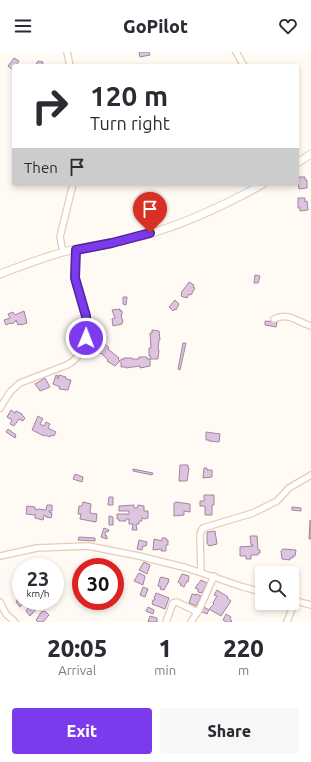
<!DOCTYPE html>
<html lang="en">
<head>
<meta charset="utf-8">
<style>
  :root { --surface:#fff; --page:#f7f7f7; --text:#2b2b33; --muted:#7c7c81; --accent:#7c3aed }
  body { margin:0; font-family:Ubuntu,sans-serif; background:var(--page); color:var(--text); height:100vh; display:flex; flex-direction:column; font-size:15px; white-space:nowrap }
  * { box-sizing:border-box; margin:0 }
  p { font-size:13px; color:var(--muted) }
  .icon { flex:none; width:22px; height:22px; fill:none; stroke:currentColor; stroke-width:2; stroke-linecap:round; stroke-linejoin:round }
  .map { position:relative; height:570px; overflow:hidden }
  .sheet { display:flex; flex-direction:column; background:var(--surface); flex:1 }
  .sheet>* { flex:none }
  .banner { position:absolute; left:12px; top:12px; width:287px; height:122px; border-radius:4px; box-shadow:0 2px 6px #0003; background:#fff; color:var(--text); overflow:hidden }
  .controls { position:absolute; left:255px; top:514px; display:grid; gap:8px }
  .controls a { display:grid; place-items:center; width:44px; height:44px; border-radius:4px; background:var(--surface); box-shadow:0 2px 6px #0003; font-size:20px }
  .speed { position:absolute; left:12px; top:506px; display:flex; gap:8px; font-size:20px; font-weight:700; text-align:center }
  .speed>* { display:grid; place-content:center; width:52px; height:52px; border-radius:50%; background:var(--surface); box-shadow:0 2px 6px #0003; line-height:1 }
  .speed small { font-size:10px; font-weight:400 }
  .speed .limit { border:6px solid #d22; background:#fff; color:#111 }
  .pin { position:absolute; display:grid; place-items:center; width:34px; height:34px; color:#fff; margin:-41px -17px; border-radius:50% 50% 50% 0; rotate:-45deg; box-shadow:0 0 4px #0007 }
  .pin .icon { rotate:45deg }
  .me { position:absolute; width:44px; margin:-22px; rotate:1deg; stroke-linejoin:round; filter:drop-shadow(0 0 3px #0008) }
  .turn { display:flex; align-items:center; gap:14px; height:84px; padding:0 12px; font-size:18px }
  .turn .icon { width:52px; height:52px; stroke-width:2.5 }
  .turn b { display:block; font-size:28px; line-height:34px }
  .then { display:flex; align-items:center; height:38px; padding:0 12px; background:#0003; gap:8px; font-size:15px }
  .eta { display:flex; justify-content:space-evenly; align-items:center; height:68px; text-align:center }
  .eta b { font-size:24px; font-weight:800; line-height:28px }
  .primary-button { display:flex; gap:8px; margin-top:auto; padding:8px 12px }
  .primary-button a { flex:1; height:46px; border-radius:4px; background:var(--accent); color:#fff; font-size:16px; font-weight:800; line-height:46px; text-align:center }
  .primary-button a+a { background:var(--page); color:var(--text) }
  header { display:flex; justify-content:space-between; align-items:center; height:52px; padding:0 12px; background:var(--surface); font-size:18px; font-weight:800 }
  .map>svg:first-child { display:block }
  .building { fill:#dec4de; stroke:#9f869f }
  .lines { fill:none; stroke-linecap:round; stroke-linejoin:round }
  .street-casing { stroke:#e6ccb2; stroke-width:8 }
  .secondary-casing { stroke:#e6ccb2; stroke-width:9 }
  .street { stroke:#fff; stroke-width:5.5 }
  .secondary { stroke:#fff; stroke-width:7 }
  .route-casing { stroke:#51269a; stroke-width:10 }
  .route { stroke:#7c3aed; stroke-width:7 }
</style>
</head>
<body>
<header><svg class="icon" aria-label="menu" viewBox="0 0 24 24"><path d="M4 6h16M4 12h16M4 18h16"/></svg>GoPilot<svg class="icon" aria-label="heart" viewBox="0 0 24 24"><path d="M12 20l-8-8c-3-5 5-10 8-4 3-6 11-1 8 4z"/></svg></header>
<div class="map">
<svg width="311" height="570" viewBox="0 0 311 570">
  <rect width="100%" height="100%" fill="#fffaf4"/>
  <g class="building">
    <polygon points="141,0 149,0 150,3 140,5 139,1"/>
    <polygon points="14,6 19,9 16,14 14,14 13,18 8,14"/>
    <polygon points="38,9 43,10 42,14 35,14"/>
    <polygon points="297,125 305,125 305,128 307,128 307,136 299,137"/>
    <polygon points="298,146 305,146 305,150 307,149 308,158 300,159 300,156 298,156"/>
    <polygon points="255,223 260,224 258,231 254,231"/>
    <polygon points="189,230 194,233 193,235 195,236 191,243 189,242 187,246 181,244 182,241 181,241"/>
    <polygon points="123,245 127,245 126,253 123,252"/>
    <polygon points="175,248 179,252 176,258 175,257 173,259 169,255"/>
    <polygon points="120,257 120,259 122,259 122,263 121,263 123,270 122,270 122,272 113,274 112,267 115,266 112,258"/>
    <polygon points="24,259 27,271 21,273 21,272 18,273 16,268 15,270 11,272 10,271 6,273 4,268 10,266 8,262 13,260 15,263"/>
    <polygon points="265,269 277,270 276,275 265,273"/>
    <polygon points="152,278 159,279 160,288 159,288 158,298 159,298 158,307 150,307 151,304 149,304 149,296 151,296 150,281 152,281"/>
    <polygon points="100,289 102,291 103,290 109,296 108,297 119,306 118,307 120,309 115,314 107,309 108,308 101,301 100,302 95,294"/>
    <polygon points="183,291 186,291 180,318 178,317"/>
    <polygon points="139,305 147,305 147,307 150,307 150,314 140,316 140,314 126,316 126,315 121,315 121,307 124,307 124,306 132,306 132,307 139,307"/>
    <polygon points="56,323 58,324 57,326 58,327 59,323 66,325 66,327 71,328 68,338 59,337 60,335 53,332"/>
    <polygon points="45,326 50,335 40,339 35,332"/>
    <polygon points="11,358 15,361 16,359 22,362 22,363 25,366 23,369 19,367 14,374 10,372 12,368 7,365"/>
    <polygon points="38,364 43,367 40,372 44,374 46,370 50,372 48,376 56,380 54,384 51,383 50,385 45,383 44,384 32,378"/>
    <polygon points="8,377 16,383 15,386 6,380"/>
    <polygon points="206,380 220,382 219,390 209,389 209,388 206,388"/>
    <polygon points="180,413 188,413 188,416 189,416 187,429 179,429"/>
    <polygon points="204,416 207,416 207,418 212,418 212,425 203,426"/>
    <polygon points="133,417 153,421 152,423 133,419"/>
    <polygon points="75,422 83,425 82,430 73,427"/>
    <polygon points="204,443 214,443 214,453 212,453 212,463 205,463 205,454 200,454 200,449 204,449"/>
    <polygon points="109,445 113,445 113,453 108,453"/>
    <polygon points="83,450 91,452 90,461 97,462 96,470 80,467 81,462 78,462 79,454 82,454"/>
    <polygon points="176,450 190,452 190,460 184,459 184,463 174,464 174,451"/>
    <polygon points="47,453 52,453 52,459 49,459 49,460 52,461 51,466 46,465 46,464 44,463 43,468 35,466 35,462 34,463 26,462 27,458 26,458 27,454 35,455 35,458 39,457 44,458 46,458"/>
    <polygon points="134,453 134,456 137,456 138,453 144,454 144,459 148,459 148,466 144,467 142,465 142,469 139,469 139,472 136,472 137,478 132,478 133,472 129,472 129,467 126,467 126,469 119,469 119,467 117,467 117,462 129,462 129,459 119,459 119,454"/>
    <polygon points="292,455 301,456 301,459 292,458"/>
    <polygon points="109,464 113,465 113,473 109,473"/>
    <polygon points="310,468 311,469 311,487 309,487"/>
    <polygon points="104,476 109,478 108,480 106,479 105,483 107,484 107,487 101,485"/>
    <polygon points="215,479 217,492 209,494 207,491 207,480"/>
    <polygon points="250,484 257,484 258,498 260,498 260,501 258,501 258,503 251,503 251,507 246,507 246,504 240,504 240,495 253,494 253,493 251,493"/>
    <polygon points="79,485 95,486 95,489 78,488"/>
    <polygon points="162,486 166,486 166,488 168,488 168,493 166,493 166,499 161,499 162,497 153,498 154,487 162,489"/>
    <polygon points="139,488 147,490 146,494 143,494 142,498 137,497"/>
    <polygon points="283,497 296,498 295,504 293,504 293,506 290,506 290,508 282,507 281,499"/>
    <polygon points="144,510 150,513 147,522 139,518"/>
    <polygon points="139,521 145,524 143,533 134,529"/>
    <polygon points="182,522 189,524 188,530 187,529 184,535 180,533 181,532 178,530"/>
    <polygon points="161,525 169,527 168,529 169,529 164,538 160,537 161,535 158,534 160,526"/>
    <polygon points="201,528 207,531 202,541 198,540 198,537 195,536"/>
    <polygon points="143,535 148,537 145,545 140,543"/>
    <polygon points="217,538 228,545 227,546 231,549 221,564 209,557 214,552 213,551 217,544 214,543"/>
    <polygon points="156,541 169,546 165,557 152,552 153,548 155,548 155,547 154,546"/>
    <polygon points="21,542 21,549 25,549 20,555 16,550"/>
    <polygon points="192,542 196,543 196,542 201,544 196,554 189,551"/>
    <polygon points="32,550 34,550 39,554 30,564 26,559"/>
    <polygon points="148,555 154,558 153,562 146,559"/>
    <polygon points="204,555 209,558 207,562 202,560"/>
    <polygon points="42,559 43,560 45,559 49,563 43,570 38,570 36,568"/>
    <polygon points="226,562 231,565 230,567 232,569 231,570 227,570 223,568"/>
    <polygon points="150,564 157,566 157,570 148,570"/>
  </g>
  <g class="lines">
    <defs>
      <g id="street">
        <polyline points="67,0 70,14"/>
        <polyline points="236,0 244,14"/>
        <polyline points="63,200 60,185 73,132"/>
        <path d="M274,267C289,260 297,270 311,274"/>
        <path d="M0,356L10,340L20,331L67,313C88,302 90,276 84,255C82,246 77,238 75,229C74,219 76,208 76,198"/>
        <polyline points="0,504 37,496 88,494 139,504 187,516 243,535 262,540"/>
        <polyline points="201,520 200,483 201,479 203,476 253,461 277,449 289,436 311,423"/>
        <polyline points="292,548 311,553"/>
        <polyline points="0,550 6,562 15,570"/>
        <polyline points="166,570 173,551 177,550 195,559 199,558 214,524"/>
        <polyline points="191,570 199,558"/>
        <polyline points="287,570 295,549"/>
      </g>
      <g id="secondary">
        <polyline points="297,111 311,102"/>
        <path d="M0,222C21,214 42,206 63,200C92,193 121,190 149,182C189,170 227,152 263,132"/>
      </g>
    </defs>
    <use href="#street" class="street-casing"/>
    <use href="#secondary" class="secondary-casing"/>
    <use href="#street" class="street"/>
    <use href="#secondary" class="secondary"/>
  </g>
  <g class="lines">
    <defs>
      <polyline id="route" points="86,286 86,264 75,226 76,198 112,191 150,181"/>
    </defs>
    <use href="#route" class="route-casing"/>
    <use href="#route" class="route"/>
  </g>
</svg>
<div class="controls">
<a><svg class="icon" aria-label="search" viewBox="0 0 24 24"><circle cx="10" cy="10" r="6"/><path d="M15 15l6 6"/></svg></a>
</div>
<div class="speed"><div>23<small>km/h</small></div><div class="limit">30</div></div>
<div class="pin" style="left:150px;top:181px;background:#d93025"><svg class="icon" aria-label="arrive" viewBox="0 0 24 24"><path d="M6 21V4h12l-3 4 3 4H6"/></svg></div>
<svg class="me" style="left:86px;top:286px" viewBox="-20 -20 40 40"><circle r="17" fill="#7c3aed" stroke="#fff" stroke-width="3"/><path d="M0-11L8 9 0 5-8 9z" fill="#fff"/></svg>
<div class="banner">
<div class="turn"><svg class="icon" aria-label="right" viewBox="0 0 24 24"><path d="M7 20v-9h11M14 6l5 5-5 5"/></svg><div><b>120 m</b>Turn right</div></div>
<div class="then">Then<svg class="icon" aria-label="arrive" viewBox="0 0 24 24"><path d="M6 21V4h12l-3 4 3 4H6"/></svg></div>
</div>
</div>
<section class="sheet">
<div class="eta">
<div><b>20:05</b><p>Arrival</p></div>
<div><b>1</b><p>min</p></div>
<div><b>220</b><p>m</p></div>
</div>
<div class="primary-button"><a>Exit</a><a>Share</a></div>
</section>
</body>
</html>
